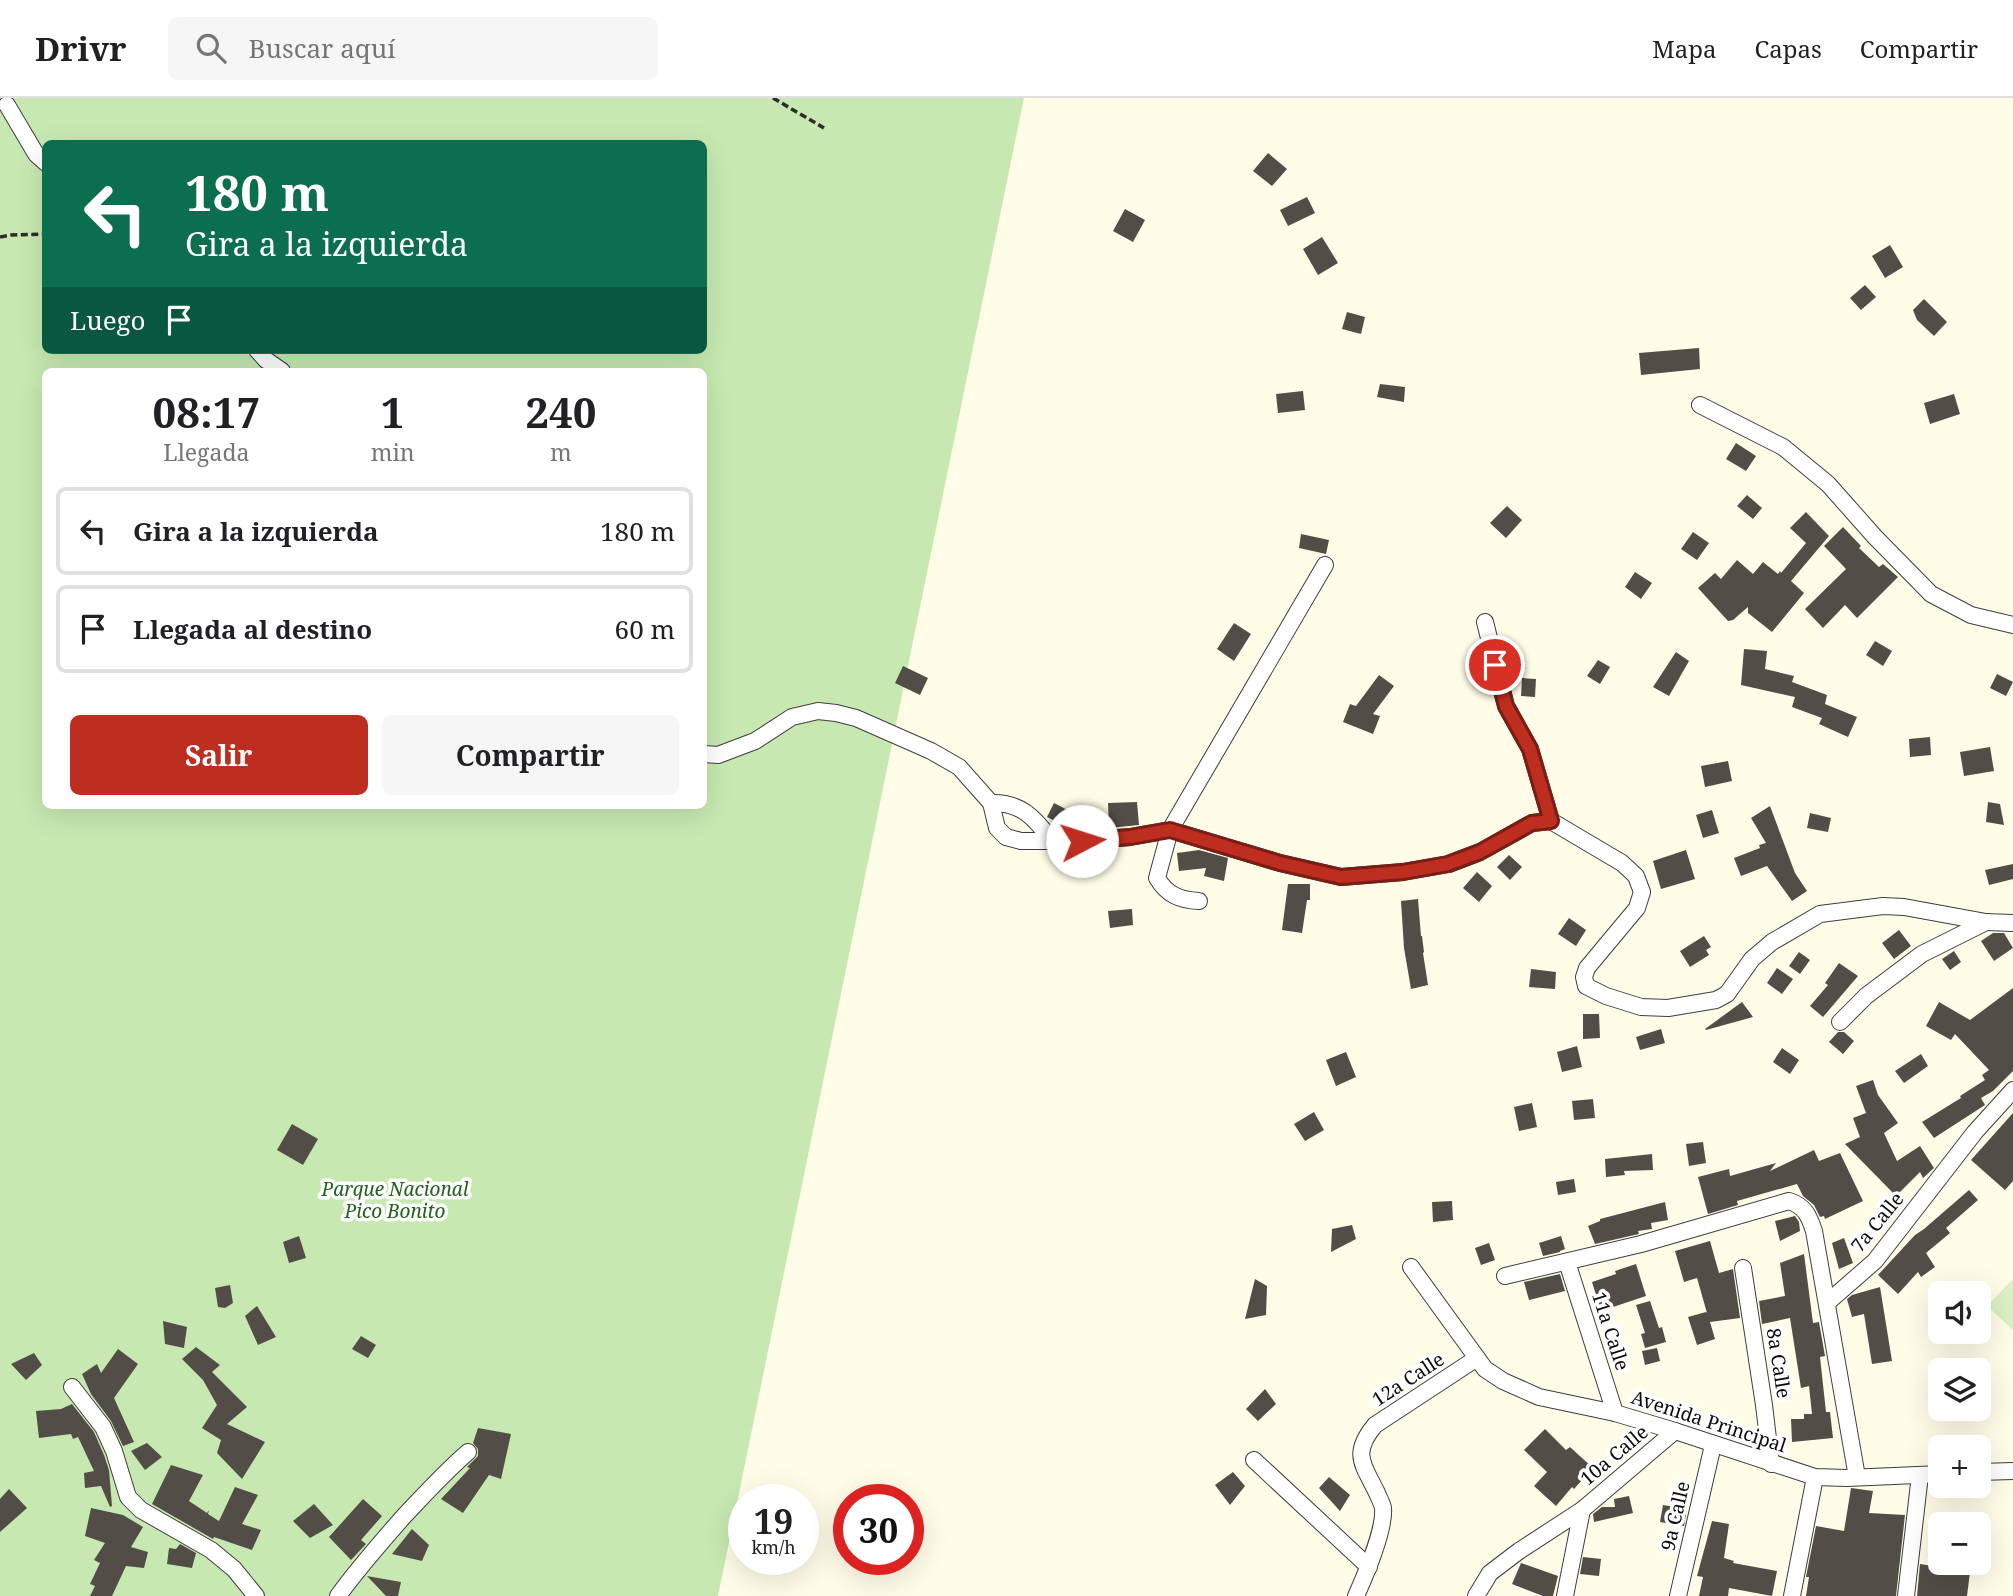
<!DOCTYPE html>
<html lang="es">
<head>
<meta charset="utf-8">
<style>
  :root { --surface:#fff; --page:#f6f6f6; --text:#202124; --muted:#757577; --line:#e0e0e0; --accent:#bd2d20 }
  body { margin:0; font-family:"Noto Serif",serif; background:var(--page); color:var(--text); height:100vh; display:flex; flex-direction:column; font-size:26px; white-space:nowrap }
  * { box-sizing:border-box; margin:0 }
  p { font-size:23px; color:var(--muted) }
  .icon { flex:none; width:38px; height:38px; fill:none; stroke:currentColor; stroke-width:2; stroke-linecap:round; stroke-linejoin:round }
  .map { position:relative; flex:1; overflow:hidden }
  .drawer { position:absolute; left:42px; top:270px; width:665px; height:441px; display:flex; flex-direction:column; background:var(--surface); border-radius:10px; box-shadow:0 7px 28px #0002 }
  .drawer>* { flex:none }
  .guide { position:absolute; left:42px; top:42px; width:665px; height:214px; border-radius:10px; box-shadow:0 7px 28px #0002; background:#0b6e4f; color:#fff; overflow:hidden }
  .buttons { position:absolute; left:1928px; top:1183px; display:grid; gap:14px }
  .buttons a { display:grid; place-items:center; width:63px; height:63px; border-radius:10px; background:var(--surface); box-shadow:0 7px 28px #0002; font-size:35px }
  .speed { position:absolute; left:728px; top:1386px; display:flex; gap:14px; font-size:35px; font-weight:700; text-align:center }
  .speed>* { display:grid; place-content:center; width:91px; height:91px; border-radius:50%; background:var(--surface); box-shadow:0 7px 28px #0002; line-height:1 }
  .speed small { font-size:18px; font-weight:400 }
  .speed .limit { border:10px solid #d22; background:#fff; color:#111 }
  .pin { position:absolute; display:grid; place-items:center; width:60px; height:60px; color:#fff; margin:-30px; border:4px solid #fff; border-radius:50%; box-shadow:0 2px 7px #0007 }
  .me { position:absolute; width:77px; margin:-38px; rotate:85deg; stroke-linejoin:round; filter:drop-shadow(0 0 5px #0008) }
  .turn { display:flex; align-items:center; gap:24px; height:147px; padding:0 28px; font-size:32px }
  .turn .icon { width:91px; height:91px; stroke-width:2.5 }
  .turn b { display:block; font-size:49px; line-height:60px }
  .then { display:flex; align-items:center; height:66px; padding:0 28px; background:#0003; gap:14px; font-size:26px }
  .eta { display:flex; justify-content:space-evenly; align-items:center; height:119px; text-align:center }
  .eta b { font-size:42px; font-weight:700; line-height:49px }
  .button { display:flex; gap:14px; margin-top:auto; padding:14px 28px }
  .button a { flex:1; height:80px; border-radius:10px; background:var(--accent); color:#fff; font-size:28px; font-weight:700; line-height:80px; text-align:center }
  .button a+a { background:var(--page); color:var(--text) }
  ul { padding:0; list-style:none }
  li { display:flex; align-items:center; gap:21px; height:88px; margin:0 14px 10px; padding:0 14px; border:4px solid var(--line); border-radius:10px }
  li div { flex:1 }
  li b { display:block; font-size:26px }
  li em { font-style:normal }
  header { display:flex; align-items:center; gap:42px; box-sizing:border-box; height:98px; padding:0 35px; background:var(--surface); border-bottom:2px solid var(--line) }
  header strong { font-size:33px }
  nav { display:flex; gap:38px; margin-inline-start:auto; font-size:24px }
  .search { width:490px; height:63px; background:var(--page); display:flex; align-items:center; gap:18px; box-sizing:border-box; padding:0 24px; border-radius:10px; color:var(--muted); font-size:26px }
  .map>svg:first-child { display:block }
  .green { fill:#c7e9b1; fill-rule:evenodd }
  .pitch { fill:#dbf0c3 }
  .building { fill:#534d47 }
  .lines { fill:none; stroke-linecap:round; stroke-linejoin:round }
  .minor-casing { stroke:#3d3d3d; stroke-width:18 }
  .path { stroke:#2c2c2c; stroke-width:3.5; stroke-dasharray:7 3.5; stroke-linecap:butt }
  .minor { stroke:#fff; stroke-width:16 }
  .route-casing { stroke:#7b1d15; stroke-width:18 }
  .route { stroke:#bd2d20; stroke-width:12 }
  .labels { text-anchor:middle; stroke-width:7; stroke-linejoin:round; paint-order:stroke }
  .park-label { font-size:19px; font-style:italic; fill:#20621a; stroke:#fff }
  .street-label { font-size:19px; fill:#0a0a0a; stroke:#fff }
</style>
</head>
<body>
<header>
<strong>Drivr</strong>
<div class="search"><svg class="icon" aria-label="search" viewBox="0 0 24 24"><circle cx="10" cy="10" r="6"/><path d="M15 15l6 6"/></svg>Buscar aquí</div>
<nav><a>Mapa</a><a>Capas</a><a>Compartir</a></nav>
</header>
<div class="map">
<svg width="2013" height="1498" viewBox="0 0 2013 1498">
  <rect width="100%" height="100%" fill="#fffde8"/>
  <path class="green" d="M0,0H1024L718,1498H0ZM46,46H704V252H46ZM46,273H704V707H46Z"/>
  <polygon class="pitch" points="2013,1181 2013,1232 1987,1208"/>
  <g class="building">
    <polygon points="1268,55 1287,71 1272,88 1253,73"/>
    <polygon points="1307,99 1315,115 1288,128 1280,112"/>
    <polygon points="1125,111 1145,122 1133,144 1113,133"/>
    <polygon points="1322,139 1338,165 1318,177 1303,151"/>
    <polygon points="1890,147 1903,169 1885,180 1872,158"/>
    <polygon points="1865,187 1876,199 1861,212 1850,200"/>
    <polygon points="1924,201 1947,224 1934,238 1917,222 1913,212"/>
    <polygon points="1347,214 1365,219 1361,236 1342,231"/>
    <polygon points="1699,250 1700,271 1641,277 1639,255"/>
    <polygon points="1380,286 1405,289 1404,304 1377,299"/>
    <polygon points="1303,293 1305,312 1278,315 1276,296"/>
    <polygon points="1954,296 1960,316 1930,326 1924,305"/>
    <polygon points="1736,345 1756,358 1746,373 1726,361"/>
    <polygon points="1747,397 1762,410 1753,421 1737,408"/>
    <polygon points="1507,408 1522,422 1506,440 1490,425"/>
    <polygon points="1806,414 1829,438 1791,483 1804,495 1772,534 1748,515 1748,509 1733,522 1728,523 1698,490 1715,475 1721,481 1737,462 1753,476 1763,464 1778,476 1780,473 1781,475 1806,445 1790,430"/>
    <polygon points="1843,429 1861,448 1859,450 1879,469 1883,466 1898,479 1857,520 1845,507 1823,530 1805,511 1846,471 1824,448"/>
    <polygon points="1693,434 1709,445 1697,462 1681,451"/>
    <polygon points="1301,436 1329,442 1326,456 1299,450"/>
    <polygon points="1635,474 1652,485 1641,501 1625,489"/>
    <polygon points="1234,525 1251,536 1234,563 1217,551"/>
    <polygon points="1875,543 1892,553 1883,568 1866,557"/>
    <polygon points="1744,551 1767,553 1765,571 1794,578 1792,584 1827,597 1825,606 1857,619 1848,639 1819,626 1822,620 1792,609 1795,599 1741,587"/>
    <polygon points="1676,554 1689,563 1669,598 1653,589"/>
    <polygon points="1598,562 1610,569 1600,586 1587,578"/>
    <polygon points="903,568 928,580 920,597 895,585"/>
    <polygon points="1997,576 2013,584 2006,598 1990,590"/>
    <polygon points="1379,577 1394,588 1373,616 1380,618 1373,636 1343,624 1350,606 1356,608"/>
    <polygon points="1522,580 1536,581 1535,599 1521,598"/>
    <polygon points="1930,639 1931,657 1910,659 1909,641"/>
    <polygon points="1990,649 1994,673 1964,678 1960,654"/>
    <polygon points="1728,663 1732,683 1705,689 1701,668"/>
    <polygon points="1137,704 1139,727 1109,730 1108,705"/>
    <polygon points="1988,704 2000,706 2004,727 1986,724"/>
    <polygon points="1054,705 1081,719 1073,732 1047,719"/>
    <polygon points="1770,708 1795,775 1807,793 1792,803 1767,768 1741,778 1734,760 1760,750 1759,747 1766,745 1751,720"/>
    <polygon points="1712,712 1719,735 1703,740 1696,717"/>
    <polygon points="1810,715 1831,720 1828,734 1807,730"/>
    <polygon points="1199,752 1228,760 1224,783 1204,778 1206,770 1179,773 1177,755"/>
    <polygon points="1686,752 1695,781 1661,791 1653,763"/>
    <polygon points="1509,757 1522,769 1510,782 1497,769"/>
    <polygon points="2013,766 2013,781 1989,787 1985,772"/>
    <polygon points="1477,774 1492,788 1479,804 1463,790"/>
    <polygon points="1288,786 1310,786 1310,802 1307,802 1302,835 1282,832"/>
    <polygon points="1418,801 1421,838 1422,838 1424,854 1423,855 1428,887 1411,891 1404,850 1401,803"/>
    <polygon points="1132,811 1133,827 1110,830 1108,813"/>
    <polygon points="1569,820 1586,832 1576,848 1558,836"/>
    <polygon points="1899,832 1911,848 1894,861 1882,845"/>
    <polygon points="1993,835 2004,835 2013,850 1994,863 1981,843"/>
    <polygon points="1704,838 1711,849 1706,852 1709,857 1690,869 1680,853"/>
    <polygon points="1954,853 1961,864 1950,872 1942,861"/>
    <polygon points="1799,854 1810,862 1800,876 1789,868"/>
    <polygon points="1839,865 1858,878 1823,919 1810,908 1828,887 1825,885"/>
    <polygon points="1777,870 1793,881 1782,896 1767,885"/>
    <polygon points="1531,871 1556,874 1555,891 1529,889"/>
    <polygon points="2013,890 2013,973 1993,993 1981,1000 1985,1007 1934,1040 1922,1024 1961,1000 1960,998 1985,982 1982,977 1989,972 1955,936 1951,942 1926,928 1939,904 1970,922"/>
    <polygon points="1742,904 1753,919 1706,932 1705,931"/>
    <polygon points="1583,916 1599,916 1600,940 1583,941"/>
    <polygon points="1661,931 1665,945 1640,952 1636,939"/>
    <polygon points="1838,934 1844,934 1854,943 1843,956 1829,944"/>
    <polygon points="1577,948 1582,969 1562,974 1557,954"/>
    <polygon points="1782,950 1799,962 1790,976 1773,964"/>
    <polygon points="1346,954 1356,979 1336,988 1326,962"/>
    <polygon points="1921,956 1928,968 1904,985 1895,973"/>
    <polygon points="1873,982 1878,997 1898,1025 1884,1035 1897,1063 1920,1048 1934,1070 1923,1080 1920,1074 1896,1098 1845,1046 1860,1039 1853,1020 1866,1015 1856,988"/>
    <polygon points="1593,1001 1595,1020 1574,1022 1572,1003"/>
    <polygon points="1532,1005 1537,1029 1519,1033 1514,1009"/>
    <polygon points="1314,1014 1324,1032 1305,1043 1294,1026"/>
    <polygon points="2013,1015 2013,1083 2005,1092 1971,1062"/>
    <polygon points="292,1026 318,1041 303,1067 277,1052"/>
    <polygon points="1703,1044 1706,1065 1689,1068 1686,1046"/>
    <polygon points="1814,1052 1819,1063 1840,1055 1863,1103 1825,1121 1824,1118 1820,1119 1814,1107 1803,1098 1797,1086 1737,1103 1738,1107 1708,1116 1698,1079 1729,1071 1730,1078 1776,1065 1770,1073"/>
    <polygon points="1652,1056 1653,1072 1624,1073 1625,1077 1606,1079 1605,1061"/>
    <polygon points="1574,1081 1576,1094 1558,1097 1556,1084"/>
    <polygon points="1969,1092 1978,1102 1946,1130 1950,1135 1926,1155 1935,1169 1921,1179 1918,1174 1898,1196 1878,1177 1915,1137 1924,1131"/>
    <polygon points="1452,1103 1453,1122 1433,1124 1432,1104"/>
    <polygon points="1665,1104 1668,1122 1651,1125 1652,1131 1638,1133 1639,1136 1595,1146 1588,1128 1600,1123 1600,1121"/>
    <polygon points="1795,1118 1799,1124 1800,1133 1780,1143 1775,1123"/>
    <polygon points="1352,1127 1356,1141 1331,1154 1332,1131"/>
    <polygon points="299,1138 306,1160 289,1165 283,1144"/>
    <polygon points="1561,1138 1565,1151 1560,1153 1560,1154 1543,1158 1539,1145"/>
    <polygon points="1844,1140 1853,1165 1839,1171 1832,1145"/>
    <polygon points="1710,1143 1719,1175 1733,1171 1740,1220 1710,1224 1715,1241 1697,1247 1688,1219 1706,1214 1707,1215 1697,1180 1684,1184 1675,1153"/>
    <polygon points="1489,1145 1495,1162 1481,1167 1475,1150"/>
    <polygon points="1804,1156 1813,1225 1819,1224 1825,1258 1820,1259 1826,1314 1830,1314 1833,1340 1792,1344 1791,1321 1804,1321 1804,1316 1812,1316 1809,1288 1801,1290 1790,1220 1762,1226 1759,1203 1785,1198 1780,1165"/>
    <polygon points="1636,1166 1646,1198 1601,1213 1592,1184 1616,1176 1615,1173"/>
    <polygon points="1560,1176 1565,1193 1529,1202 1524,1184"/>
    <polygon points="1255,1181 1267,1188 1266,1217 1245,1221"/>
    <polygon points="230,1187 233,1205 225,1210 218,1209 215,1190"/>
    <polygon points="1880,1189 1892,1263 1872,1266 1864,1216 1852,1219 1847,1201 1852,1197"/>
    <polygon points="1650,1203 1659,1230 1662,1229 1666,1244 1645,1250 1641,1236 1645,1235 1636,1207"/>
    <polygon points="257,1208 276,1239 258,1247 245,1218"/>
    <polygon points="163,1223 187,1229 184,1250 165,1246"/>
    <polygon points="361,1238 376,1247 368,1260 352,1251"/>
    <polygon points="196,1249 220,1267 212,1274 247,1309 227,1326 265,1344 242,1381 217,1355 221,1342 202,1330 217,1307 203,1282 182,1261"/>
    <polygon points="1657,1250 1660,1263 1645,1267 1642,1253"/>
    <polygon points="118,1251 138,1266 114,1300 134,1344 123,1348 111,1323 91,1296 82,1276 97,1266 101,1275"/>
    <polygon points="34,1255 42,1267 26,1282 11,1266"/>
    <polygon points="1265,1291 1276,1306 1258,1323 1246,1311"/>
    <polygon points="72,1306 94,1334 104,1357 109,1372 112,1408 110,1409 101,1388 85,1390 84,1375 94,1373 78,1339 73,1341 71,1336 39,1340 36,1313 61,1311"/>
    <polygon points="478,1330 511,1336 501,1381 489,1377 463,1415 441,1401 470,1370 467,1369 478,1358 478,1351 473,1345"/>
    <polygon points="1545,1331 1566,1352 1570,1349 1593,1370 1574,1391 1572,1389 1556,1408 1534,1388 1547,1374 1524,1352"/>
    <polygon points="147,1345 162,1359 145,1372 131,1353"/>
    <polygon points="171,1367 203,1377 189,1403 207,1415 209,1412 208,1416 219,1423 235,1389 258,1397 242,1426 261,1432 252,1452 214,1439 213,1441 152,1406"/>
    <polygon points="1233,1374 1245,1388 1230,1407 1215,1387"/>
    <polygon points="1329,1379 1350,1397 1340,1413 1319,1390"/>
    <polygon points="1851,1390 1873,1393 1869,1415 1905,1417 1896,1498 1806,1498 1809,1479 1806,1479 1816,1428 1844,1433"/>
    <polygon points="9,1391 27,1410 0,1434 0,1401"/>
    <polygon points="1629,1398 1633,1415 1594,1424 1593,1416 1602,1409 1615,1409 1614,1401"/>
    <polygon points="363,1401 382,1418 361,1442 366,1446 351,1462 329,1439"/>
    <polygon points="314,1406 333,1427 310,1440 293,1423"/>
    <polygon points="1663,1407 1687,1411 1684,1428 1660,1424"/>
    <polygon points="91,1410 123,1417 143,1429 131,1449 148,1454 144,1470 126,1468 112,1498 90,1498 95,1488 90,1486 100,1465 94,1462 105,1445 85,1438"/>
    <polygon points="1712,1423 1729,1426 1724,1460 1734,1463 1733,1465 1777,1473 1772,1498 1729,1490 1728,1498 1699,1498 1703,1479 1697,1478"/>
    <polygon points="412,1431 429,1447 422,1463 392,1456"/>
    <polygon points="180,1446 196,1455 192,1470 167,1466 169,1450 176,1451"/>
    <polygon points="1583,1459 1601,1461 1599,1478 1580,1476"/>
    <polygon points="1521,1465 1558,1478 1553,1498 1543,1498 1512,1486"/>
    <polygon points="1920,1466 1970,1474 1967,1498 1917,1498"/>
    <polygon points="367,1478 401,1484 398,1498 386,1498"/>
  </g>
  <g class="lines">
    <defs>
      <g id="minor">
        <polyline points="7,7 36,56 46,65"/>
        <polyline points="257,252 266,262 282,273"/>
        <polyline points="1700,307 1783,349 1828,386 1875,439 1931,496 1971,517 2013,527"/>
        <polyline points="1485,524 1506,608 1530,651 1551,723"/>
        <polyline points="704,656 718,657 755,643 792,619 818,613 836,615 856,620 931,653 959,669 991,705 997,730 1006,739 1021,743 1082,743 1130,739 1170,732 1280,765 1341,779 1403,774 1449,766 1480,754 1532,725 1551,723 1622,765 1636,778 1642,794 1637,810 1587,870 1584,879 1586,888 1606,898 1641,909 1668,910 1716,902 1727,896 1752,861 1772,844 1820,816 1883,808 1904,809 1986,824 2013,825"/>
        <path d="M991,705C1021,704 1035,720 1052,743"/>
        <path d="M1199,803C1180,802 1167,797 1157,780L1170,732L1325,467"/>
        <polyline points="1840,924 1866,898 1922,856 1986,824"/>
        <polyline points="1567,1164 1615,1315"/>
        <polyline points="1411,1169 1485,1271 1503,1283 1539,1299 1615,1315 1675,1333 1815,1379 1847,1380 1941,1376"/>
        <polyline points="1743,1170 1764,1307 1771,1366"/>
        <path d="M1505,1178L1641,1146L1789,1103C1805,1108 1809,1118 1814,1133L1857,1379"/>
        <polyline points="1828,1204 1875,1163 1975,1034 2013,992"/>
        <polyline points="72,1289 103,1329 114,1353 128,1399 141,1412 211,1452 234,1471 256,1498"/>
        <polyline points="1254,1362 1369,1469"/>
        <polyline points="1979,1374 2013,1373"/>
        <path d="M338,1498C359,1469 382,1443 405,1417C426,1395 445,1374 468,1354"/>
        <path d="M1356,1498C1365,1478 1385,1431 1383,1410C1382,1405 1379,1400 1377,1395C1363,1366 1351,1356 1375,1327L1477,1260"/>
        <polyline points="1476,1498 1490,1475 1519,1453 1582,1412"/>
        <polyline points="1565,1498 1582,1412 1675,1333"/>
        <polyline points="1678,1498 1713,1347"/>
        <polyline points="1792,1498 1815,1379"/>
        <polyline points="1906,1498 1920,1377"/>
      </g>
    </defs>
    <use href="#minor" class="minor-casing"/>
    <g class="path">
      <polyline points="773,0 824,30"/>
      <polyline points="0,139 11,137 46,136"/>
    </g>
    <use href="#minor" class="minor"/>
  </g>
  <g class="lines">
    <defs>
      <polyline id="route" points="1082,743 1130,739 1170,732 1280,765 1341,779 1403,774 1448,766 1480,754 1532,725 1551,723 1530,651 1506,608 1495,567"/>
    </defs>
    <use href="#route" class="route-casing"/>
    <use href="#route" class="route"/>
  </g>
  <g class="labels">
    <g class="park-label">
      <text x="395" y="1098">Parque Nacional<tspan x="395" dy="22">Pico Bonito</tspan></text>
    </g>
    <g class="street-label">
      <text transform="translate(1877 1124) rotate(-51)" y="7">7a Calle</text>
      <text transform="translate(1611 1233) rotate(72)" y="7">11a Calle</text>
      <text transform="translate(1779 1265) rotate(81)" y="7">8a Calle</text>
      <text transform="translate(1408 1281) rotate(-33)" y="7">12a Calle</text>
      <text transform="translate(1709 1323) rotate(18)" y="7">Avenida Principal</text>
      <text transform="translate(1614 1357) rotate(-40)" y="7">10a Calle</text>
      <text transform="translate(1675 1418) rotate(-77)" y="7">9a Calle</text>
    </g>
  </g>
</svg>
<div class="buttons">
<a><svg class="icon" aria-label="sound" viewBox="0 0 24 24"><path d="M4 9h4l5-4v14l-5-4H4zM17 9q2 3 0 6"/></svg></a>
<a><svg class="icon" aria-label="layers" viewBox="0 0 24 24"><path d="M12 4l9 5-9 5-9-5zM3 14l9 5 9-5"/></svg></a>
<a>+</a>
<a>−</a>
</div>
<div class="speed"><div>19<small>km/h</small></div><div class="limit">30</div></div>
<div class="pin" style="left:1495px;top:567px;background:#d93025"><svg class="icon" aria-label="arrive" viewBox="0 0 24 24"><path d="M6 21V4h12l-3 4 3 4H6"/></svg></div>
<svg class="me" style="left:1082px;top:743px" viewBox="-20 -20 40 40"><circle r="19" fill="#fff"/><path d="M0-13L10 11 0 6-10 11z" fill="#bd2d20"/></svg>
<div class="guide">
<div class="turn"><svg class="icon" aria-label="left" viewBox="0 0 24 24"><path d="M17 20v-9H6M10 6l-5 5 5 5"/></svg><div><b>180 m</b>Gira a la izquierda</div></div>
<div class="then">Luego<svg class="icon" aria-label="arrive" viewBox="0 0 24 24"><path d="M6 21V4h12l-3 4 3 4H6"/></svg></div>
</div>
<section class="drawer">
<div class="eta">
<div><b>08:17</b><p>Llegada</p></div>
<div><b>1</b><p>min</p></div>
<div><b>240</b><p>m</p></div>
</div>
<ul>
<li><svg class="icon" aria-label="left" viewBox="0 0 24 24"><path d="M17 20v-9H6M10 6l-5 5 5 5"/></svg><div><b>Gira a la izquierda</b></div><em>180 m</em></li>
<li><svg class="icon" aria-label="arrive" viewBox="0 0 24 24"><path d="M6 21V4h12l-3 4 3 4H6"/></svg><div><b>Llegada al destino</b></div><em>60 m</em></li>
</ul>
<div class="button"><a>Salir</a><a>Compartir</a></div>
</section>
</div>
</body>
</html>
